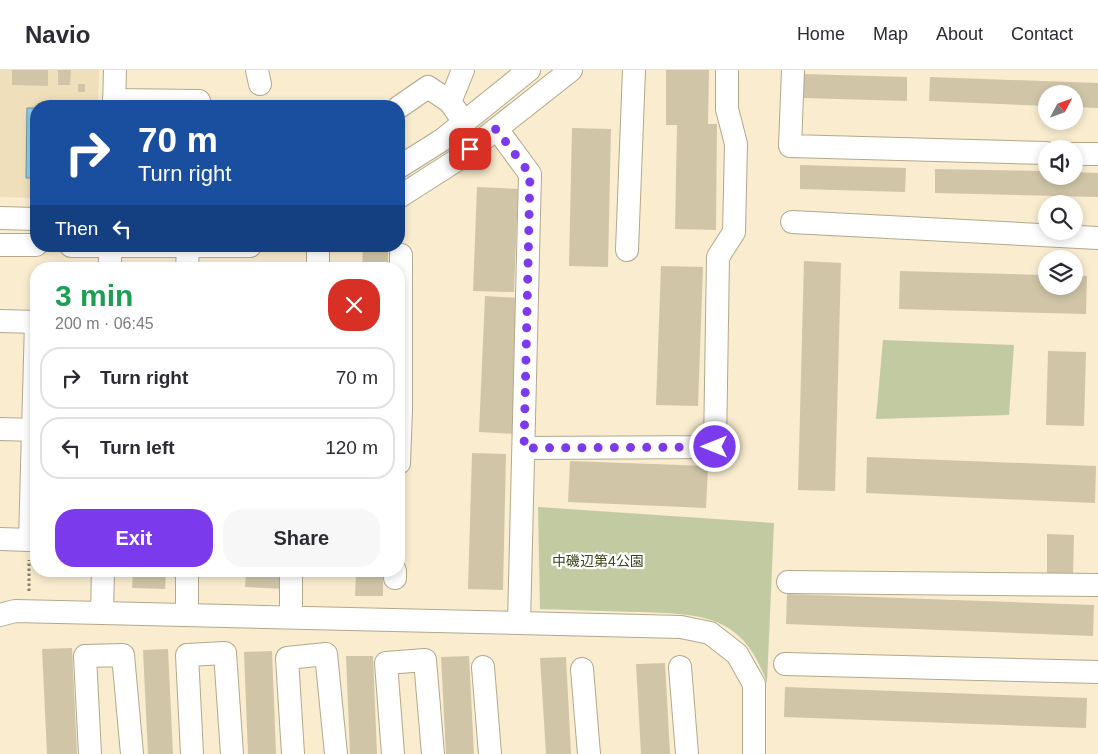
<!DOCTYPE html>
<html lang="en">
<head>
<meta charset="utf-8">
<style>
  :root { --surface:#fff; --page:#f7f7f7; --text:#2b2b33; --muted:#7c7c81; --line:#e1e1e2; --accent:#7c3aed }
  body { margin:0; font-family:Helvetica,"Noto Sans JP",sans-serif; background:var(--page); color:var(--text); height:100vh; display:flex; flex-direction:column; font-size:19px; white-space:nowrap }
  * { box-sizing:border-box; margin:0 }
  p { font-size:16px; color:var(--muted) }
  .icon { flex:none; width:28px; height:28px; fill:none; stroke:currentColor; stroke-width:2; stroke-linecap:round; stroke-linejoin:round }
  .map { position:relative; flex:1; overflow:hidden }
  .side { position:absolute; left:30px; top:192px; width:375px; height:315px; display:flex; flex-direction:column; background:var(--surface); border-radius:20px; box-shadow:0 2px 8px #0003 }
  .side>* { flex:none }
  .top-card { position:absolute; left:30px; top:30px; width:375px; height:152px; border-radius:20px; box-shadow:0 2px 8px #0003; background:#1a4fa0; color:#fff; overflow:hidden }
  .needle { width:32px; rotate:49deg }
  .fabs { position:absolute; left:1038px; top:15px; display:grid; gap:10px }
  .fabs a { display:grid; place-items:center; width:45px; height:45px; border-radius:50%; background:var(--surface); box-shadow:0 2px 8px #0003; font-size:25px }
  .pin { position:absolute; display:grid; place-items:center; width:42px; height:42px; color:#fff; margin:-21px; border-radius:10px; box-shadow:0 2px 8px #0006 }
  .me { position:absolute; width:55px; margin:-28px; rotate:270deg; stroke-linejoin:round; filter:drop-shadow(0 0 4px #0008) }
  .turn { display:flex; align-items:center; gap:18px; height:105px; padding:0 25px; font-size:22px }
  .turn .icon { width:65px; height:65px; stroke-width:2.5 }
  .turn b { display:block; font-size:35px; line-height:42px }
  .then { display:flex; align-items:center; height:48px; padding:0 25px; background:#0003; gap:10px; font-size:19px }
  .round { display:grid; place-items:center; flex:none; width:52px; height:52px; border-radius:20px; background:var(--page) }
  .overview { display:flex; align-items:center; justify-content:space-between; height:85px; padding:0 25px }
  h1 { font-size:30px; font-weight:700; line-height:38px; color:#1e9e55 }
  .primary-button { display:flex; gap:10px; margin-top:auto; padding:10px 25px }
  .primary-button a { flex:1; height:58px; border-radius:20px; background:var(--accent); color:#fff; font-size:20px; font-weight:700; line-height:58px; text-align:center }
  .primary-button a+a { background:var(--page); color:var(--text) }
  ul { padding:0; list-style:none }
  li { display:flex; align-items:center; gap:15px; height:62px; margin:0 10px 8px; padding:0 15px; border:2px solid var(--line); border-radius:20px }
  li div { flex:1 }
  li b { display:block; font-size:19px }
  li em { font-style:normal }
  header { display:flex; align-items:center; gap:30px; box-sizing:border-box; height:70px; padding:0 25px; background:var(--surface); border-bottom:1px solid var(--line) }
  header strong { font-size:24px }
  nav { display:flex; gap:28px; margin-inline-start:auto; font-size:18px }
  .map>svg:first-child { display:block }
  .built { fill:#efe0bb }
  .green { fill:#c2caa2 }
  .water { fill:#8ccfee; stroke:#6997a9 }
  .building { fill:#d1c5a8 }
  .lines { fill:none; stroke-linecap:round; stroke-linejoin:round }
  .minor-casing { stroke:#b4a88c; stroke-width:24 }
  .path { stroke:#867d6a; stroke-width:3; stroke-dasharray:2.5 2.5; stroke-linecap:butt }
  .minor { stroke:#fff; stroke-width:22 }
  .route { stroke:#7c3aed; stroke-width:9; stroke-dasharray:0 16.2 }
  .labels { text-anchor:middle; stroke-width:4.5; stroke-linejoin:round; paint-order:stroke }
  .park-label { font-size:14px; fill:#3c4417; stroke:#fff }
</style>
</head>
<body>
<header>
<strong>Navio</strong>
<nav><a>Home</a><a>Map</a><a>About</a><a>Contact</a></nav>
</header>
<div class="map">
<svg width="1098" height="684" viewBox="0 0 1098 684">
  <rect width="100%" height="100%" fill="#f9eccf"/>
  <polygon class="built" points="0,0 99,0 98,36 36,36 36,128 0,127"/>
  <g class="green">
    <polygon points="883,270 1014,275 1009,345 876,349"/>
    <path d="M538,437L774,453L767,613C743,543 700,544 636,542C604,541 572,540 540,539Z"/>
  </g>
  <polygon class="water" points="27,38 36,38 36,108 26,108"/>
  <g class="building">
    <polygon points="12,0 48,0 48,16 12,15"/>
    <polygon points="58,0 71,0 70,15 58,15"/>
    <polygon points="666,0 709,0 708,54 717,54 716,160 675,159 677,55 666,55"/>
    <polygon points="804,4 907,7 907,31 804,28"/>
    <polygon points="930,7 1098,13 1098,38 1074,37 1074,24 1046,24 1046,36 929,31"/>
    <rect x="78" y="14" width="7" height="8"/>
    <polygon points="572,58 611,59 608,197 569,196"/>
    <polygon points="800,95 906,98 905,122 800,119"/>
    <polygon points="935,99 1046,101 1046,106 1074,106 1074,102 1098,103 1098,127 935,123"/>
    <polygon points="477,117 518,119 514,222 473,221"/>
    <polygon points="363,179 388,181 388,199 362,199"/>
    <polygon points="804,191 841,193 835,421 798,420"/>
    <polygon points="661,196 703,197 698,336 656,335"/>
    <polygon points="900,201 1046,205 1046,216 1074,216 1074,206 1087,206 1086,244 899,239"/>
    <polygon points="485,226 521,228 516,364 479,362"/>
    <polygon points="1048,281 1086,282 1084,356 1046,355"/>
    <polygon points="472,383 506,384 503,520 468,519"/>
    <polygon points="867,387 1096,396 1095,433 866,423"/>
    <polygon points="570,391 708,396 706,438 568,432"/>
    <polygon points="1047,464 1074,465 1073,504 1047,504"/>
    <polygon points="133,501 166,501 165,519 132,518"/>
    <polygon points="246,501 285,501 285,519 245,517"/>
    <polygon points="356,501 383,501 383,526 355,526"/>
    <polygon points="787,524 1094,535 1093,566 786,554"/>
    <polygon points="72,578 77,684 47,684 42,579"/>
    <polygon points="168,579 173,684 148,684 143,580"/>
    <polygon points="272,581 276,684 248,684 244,582"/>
    <polygon points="346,586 373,586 377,684 350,684"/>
    <polygon points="469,586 474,684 446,684 441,587"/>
    <polygon points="566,587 571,684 546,684 540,588"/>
    <polygon points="665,593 670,684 641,684 636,594"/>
    <polygon points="785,617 1087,628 1086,658 784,647"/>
  </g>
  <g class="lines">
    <defs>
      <g id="minor">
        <polyline points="257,0 260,14"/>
        <polyline points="793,0 790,76 1046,83"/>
        <polyline points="114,30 199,31 199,36"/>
        <polyline points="450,32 463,0"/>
        <polyline points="114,36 115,0"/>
        <polyline points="399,37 428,17 450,32 464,52"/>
        <polyline points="497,59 530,104 519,553"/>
        <polyline points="1074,84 1098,84"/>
        <polyline points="399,97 442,70 529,0"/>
        <polyline points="399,127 457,90 571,0"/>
        <polyline points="0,148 36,149"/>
        <polyline points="792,152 1098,168"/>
        <polyline points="0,175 36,175"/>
        <polyline points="71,176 250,176"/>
        <polyline points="627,180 634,0"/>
        <polyline points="110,199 110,176"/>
        <polyline points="187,199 188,177"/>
        <polyline points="318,199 318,176"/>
        <polyline points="0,251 36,252 30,470 0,469"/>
        <polyline points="399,340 401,340 401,185"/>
        <polyline points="0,359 36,360"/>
        <polyline points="524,378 715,377 718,187 734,162 736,74 727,39 727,0"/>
        <polyline points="399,393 401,340"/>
        <polyline points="187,501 187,544"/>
        <polyline points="395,508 395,501"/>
        <polyline points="788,512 1098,515"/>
        <polyline points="102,543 103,501"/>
        <polyline points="0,545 15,541 102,543 681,557 710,563 737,584 754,614 754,684"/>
        <polyline points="291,547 291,501"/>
        <polyline points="785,594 1098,602"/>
        <polyline points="483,597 490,684"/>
        <polyline points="680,597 687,684"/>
        <polyline points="582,599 589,684"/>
        <polyline points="90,684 85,586 123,585 132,684"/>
        <polyline points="192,684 187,585 225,583 232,684"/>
        <polyline points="293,684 287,588 326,584 336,684"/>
        <polyline points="393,684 386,593 425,590 433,684"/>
      </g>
    </defs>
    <use href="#minor" class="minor-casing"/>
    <polyline class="path" points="29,521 29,490"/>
    <use href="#minor" class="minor"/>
  </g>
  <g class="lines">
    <polyline class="route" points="470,79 496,59 530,104 524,378 715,377"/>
  </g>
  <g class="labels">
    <g class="park-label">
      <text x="598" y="496">中磯辺第4公園</text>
    </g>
  </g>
</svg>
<div class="fabs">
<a><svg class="needle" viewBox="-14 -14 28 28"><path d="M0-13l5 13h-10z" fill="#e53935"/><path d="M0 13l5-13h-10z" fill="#7c7c81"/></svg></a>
<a><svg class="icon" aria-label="sound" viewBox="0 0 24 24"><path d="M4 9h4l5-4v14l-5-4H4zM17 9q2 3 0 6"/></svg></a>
<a><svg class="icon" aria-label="search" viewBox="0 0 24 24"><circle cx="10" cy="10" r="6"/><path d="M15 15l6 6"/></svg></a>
<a><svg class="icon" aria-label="layers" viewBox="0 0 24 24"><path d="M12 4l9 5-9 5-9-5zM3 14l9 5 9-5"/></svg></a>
</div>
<div class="pin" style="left:470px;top:79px;background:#d93025"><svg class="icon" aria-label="arrive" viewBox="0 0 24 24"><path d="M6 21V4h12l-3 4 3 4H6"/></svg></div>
<svg class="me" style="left:715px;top:377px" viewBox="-20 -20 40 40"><circle r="17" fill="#7c3aed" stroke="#fff" stroke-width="3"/><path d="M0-11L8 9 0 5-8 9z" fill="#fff"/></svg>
<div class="top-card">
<div class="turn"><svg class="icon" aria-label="right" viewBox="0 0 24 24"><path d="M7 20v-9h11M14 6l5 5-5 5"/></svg><div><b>70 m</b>Turn right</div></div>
<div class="then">Then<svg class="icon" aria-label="left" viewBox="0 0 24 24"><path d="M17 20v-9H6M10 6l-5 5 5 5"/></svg></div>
</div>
<section class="side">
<div class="overview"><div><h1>3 min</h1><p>200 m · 06:45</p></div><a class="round" style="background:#d93025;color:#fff"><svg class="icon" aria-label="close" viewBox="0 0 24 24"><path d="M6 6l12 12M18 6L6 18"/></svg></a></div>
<ul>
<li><svg class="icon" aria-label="right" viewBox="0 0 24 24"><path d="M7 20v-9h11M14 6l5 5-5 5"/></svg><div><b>Turn right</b></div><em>70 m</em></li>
<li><svg class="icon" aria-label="left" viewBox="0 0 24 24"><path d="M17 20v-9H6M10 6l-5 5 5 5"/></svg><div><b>Turn left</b></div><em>120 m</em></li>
</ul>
<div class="primary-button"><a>Exit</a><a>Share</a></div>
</section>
</div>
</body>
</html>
